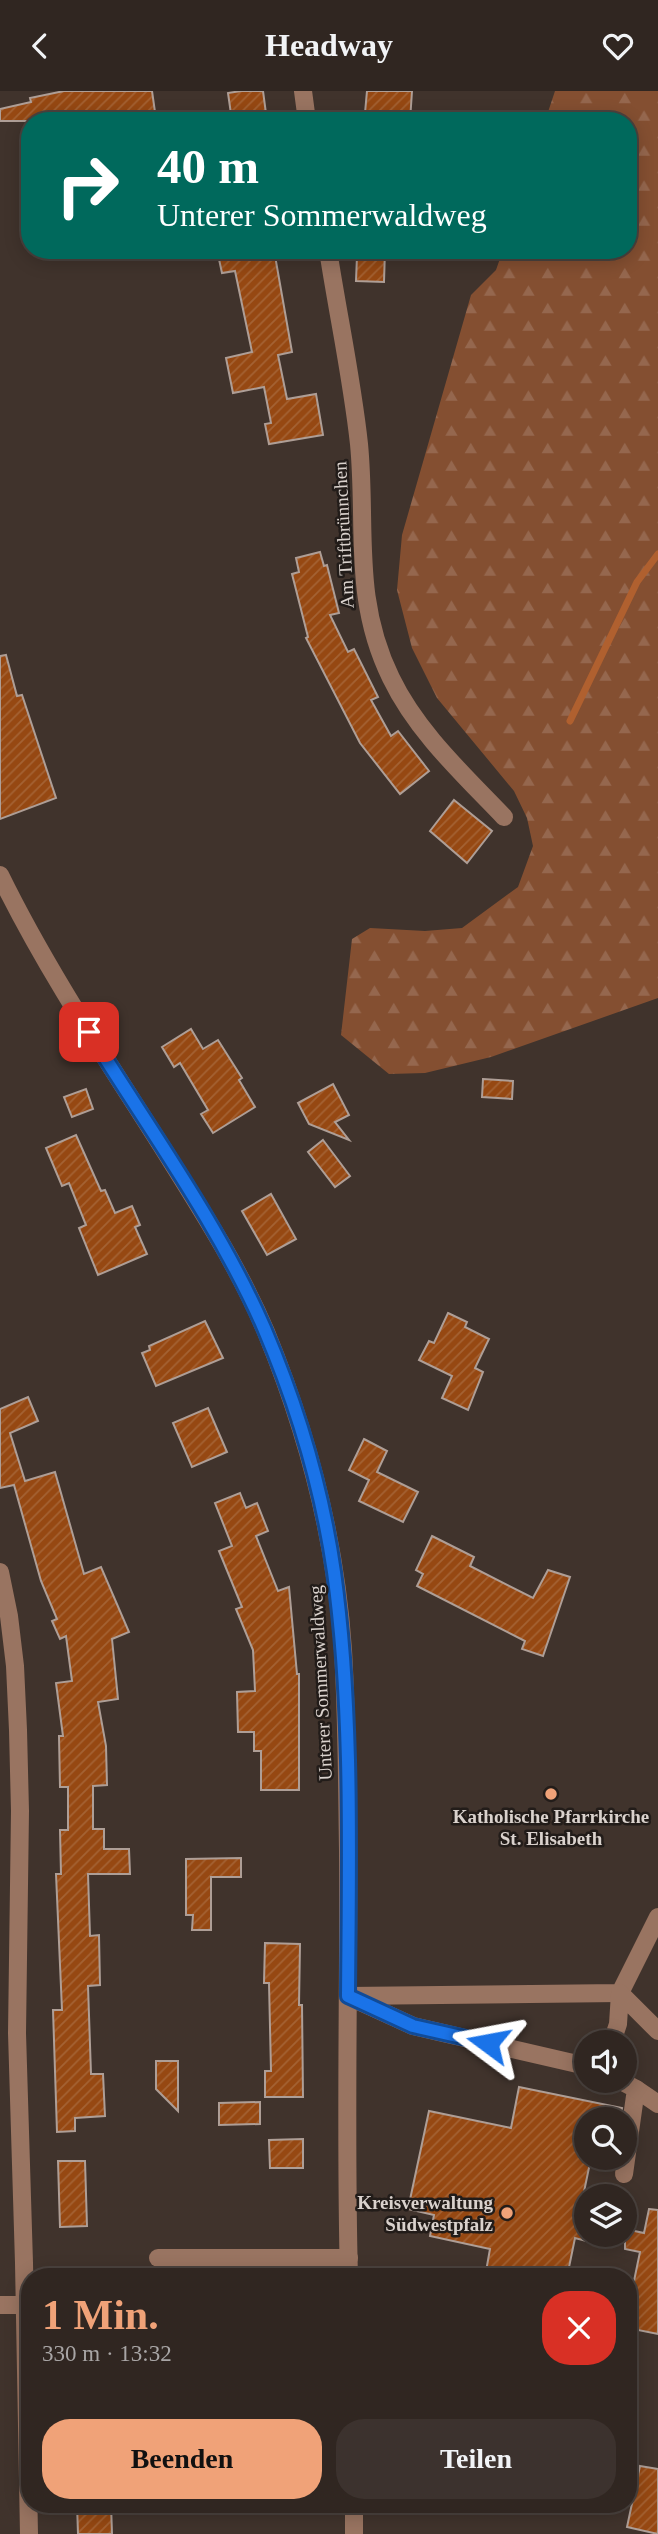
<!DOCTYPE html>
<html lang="de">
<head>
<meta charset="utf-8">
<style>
  :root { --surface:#302621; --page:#3c322e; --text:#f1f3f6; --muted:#a8a5a5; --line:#4b433f; --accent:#f0a278 }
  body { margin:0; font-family:"Times New Roman",serif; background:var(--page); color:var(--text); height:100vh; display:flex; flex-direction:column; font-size:26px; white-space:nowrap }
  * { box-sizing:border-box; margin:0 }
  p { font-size:23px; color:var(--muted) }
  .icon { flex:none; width:38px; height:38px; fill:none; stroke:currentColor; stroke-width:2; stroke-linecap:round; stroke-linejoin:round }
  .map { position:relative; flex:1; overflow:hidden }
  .drawer { position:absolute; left:21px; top:2177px; width:616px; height:245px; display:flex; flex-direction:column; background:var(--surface); border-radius:28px; box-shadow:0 4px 18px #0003,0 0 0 2px var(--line) }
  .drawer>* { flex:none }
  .hud { position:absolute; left:21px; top:21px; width:616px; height:147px; border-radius:28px; box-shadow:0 4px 18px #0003,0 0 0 2px var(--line); background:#00695c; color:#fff; overflow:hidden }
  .controls { position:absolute; left:574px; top:1939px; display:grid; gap:14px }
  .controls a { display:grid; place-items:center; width:63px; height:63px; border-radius:50%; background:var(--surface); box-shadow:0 4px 18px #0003,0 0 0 2px var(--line); font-size:35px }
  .pin { position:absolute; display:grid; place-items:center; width:60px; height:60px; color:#fff; margin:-30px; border-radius:14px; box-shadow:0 4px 10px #0006 }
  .me { position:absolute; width:77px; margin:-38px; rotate:283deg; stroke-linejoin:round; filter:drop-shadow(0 0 5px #0008) }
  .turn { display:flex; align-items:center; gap:24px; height:147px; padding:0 21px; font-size:32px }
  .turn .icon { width:91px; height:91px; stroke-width:2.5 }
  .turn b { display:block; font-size:49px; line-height:60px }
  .round { display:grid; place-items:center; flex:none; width:74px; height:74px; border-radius:28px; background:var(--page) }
  .overview { display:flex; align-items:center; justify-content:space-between; height:119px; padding:0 21px }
  h1 { font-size:42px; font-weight:700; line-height:52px; color:var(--accent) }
  .button { display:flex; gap:14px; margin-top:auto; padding:14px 21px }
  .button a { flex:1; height:80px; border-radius:28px; background:var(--accent); color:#111; font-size:28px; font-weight:700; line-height:80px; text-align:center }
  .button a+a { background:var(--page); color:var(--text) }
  header { display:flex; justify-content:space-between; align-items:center; height:91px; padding:0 21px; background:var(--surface); font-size:32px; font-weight:700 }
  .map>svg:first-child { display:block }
  .forest { fill:url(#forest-firs) }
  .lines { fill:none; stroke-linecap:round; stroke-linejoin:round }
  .stream { stroke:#b0602f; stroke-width:7 }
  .building { fill:url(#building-hatch); stroke:#ae9e96; stroke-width:2 }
  .minor { stroke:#997461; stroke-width:18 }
  .route-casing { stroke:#114b97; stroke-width:18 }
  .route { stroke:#1a73e8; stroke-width:12 }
  .poi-dot { fill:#f0a278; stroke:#221c19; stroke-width:2.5 }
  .labels { text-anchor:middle; stroke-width:5; stroke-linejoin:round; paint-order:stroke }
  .street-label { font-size:19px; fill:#dad2cd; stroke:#221c19 }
  .poi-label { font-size:19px; font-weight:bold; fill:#dad2cd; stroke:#221c19 }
</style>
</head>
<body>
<header><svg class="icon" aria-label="back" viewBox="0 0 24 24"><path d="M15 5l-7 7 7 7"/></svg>Headway<svg class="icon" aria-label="heart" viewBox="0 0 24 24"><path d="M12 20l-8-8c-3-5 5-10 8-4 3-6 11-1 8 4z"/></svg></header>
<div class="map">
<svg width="658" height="2443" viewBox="0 0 658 2443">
  <defs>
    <pattern id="forest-firs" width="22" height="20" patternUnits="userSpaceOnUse" patternTransform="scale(1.75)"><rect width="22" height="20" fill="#844f31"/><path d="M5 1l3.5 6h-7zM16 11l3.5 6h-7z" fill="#95674e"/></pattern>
    <pattern id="building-hatch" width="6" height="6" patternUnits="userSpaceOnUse" patternTransform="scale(1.75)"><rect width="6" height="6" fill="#964812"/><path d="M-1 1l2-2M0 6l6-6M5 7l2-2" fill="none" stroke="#a46233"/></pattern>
  </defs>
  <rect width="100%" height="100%" fill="#40332c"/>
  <polygon class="forest" points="555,0 658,0 658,907 491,966 425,982 389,983 341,944 352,848 370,837 425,840 462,837 518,796 533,755 527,727 514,700 437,607 412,557 397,499 402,444 471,204 496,179 503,159 628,159 628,30 545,30"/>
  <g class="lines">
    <polyline class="stream" points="570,630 637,491 658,463"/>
  </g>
  <g class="building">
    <polygon points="64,0 152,0 155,21 99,30 0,30 0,18 31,11 30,7"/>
    <polygon points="241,0 263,0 267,30 232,30 228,2"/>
    <polygon points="367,0 412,0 410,30 376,30 376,23 365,22"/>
    <polygon points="217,159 240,159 240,164 274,159 292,261 278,264 287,308 316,303 323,344 269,353 265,333 271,332 264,296 233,302 226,267 252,261 235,180 222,182"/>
    <polygon points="362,159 385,159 384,191 356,190 357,165 362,165"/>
    <polygon points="320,461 324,475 327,474 339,522 330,524 348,561 354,558 378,606 371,609 391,645 398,640 429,680 400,703 360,652 306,547 308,546 292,483 299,481 296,467"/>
    <polygon points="6,564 17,605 22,604 56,707 0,728 0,565"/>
    <polygon points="454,709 492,740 467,772 430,740"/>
    <polygon points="191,938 203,958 218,949 242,987 239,989 255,1016 213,1042 201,1023 208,1019 180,972 174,976 162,956"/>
    <polygon points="483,988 513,990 512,1008 482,1006"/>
    <polygon points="333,993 349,1024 335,1031 349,1049 309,1033 298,1012"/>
    <polygon points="86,998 93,1018 72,1026 64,1006"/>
    <polygon points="76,1044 101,1100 105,1099 115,1122 132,1115 140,1134 135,1136 147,1163 98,1184 79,1137 86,1134 69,1092 62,1095 46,1057"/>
    <polygon points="323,1049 350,1085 335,1096 308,1061"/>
    <polygon points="271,1103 296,1148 267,1164 242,1120"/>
    <polygon points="448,1222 467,1231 465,1236 489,1248 475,1277 483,1281 468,1319 442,1307 452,1285 419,1269 429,1250 434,1252"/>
    <polygon points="205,1230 223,1267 156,1295 142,1262 150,1259 149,1255"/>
    <polygon points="28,1306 38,1330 10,1342 25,1390 55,1381 84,1483 101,1476 129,1541 112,1548 118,1608 98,1611 106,1655 107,1694 93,1695 93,1738 104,1738 104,1758 129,1758 130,1783 88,1783 90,1845 99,1844 100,1894 88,1895 91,1983 103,1983 105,2025 75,2027 75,2040 57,2041 53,1919 62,1919 56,1783 61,1783 60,1739 68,1739 68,1696 60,1696 59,1645 63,1645 56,1592 72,1590 66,1545 60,1548 52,1530 57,1528 41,1490 14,1394 0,1397 0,1318"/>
    <polygon points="208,1317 227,1361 192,1376 173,1332"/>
    <polygon points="364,1348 387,1360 377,1381 418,1401 403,1431 359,1410 369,1389 349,1379"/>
    <polygon points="240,1402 246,1417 257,1412 268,1440 256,1445 278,1500 289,1496 297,1583 299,1583 299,1699 261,1699 261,1660 254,1660 254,1641 238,1641 237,1601 255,1600 253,1559 236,1518 242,1516 219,1460 232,1455 215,1412"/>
    <polygon points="432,1445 474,1466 470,1475 533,1507 548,1479 570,1486 543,1565 522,1558 525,1550 417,1495 423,1483 416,1479"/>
    <polygon points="241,1767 241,1786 211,1786 211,1839 192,1839 193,1824 186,1824 186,1768"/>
    <polygon points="265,1852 300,1853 299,1914 302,1914 303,2006 265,2006 265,1980 271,1980 269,1892 264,1892"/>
    <polygon points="156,1970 178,1970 178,2020 156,1998"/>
    <polygon points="519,1996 622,2017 620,2028 586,2028 586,2067 591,2067 580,2120 586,2121 586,2150 575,2147 567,2186 485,2186 490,2158 430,2145 434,2124 408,2118 429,2020 511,2037"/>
    <polygon points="260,2011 260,2033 219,2034 219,2012"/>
    <polygon points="303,2048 303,2077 270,2077 269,2049"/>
    <polygon points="58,2070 85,2070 87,2135 60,2136"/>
    <polygon points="649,2118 658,2119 658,2243 628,2237 628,2219 640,2161 625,2158 625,2138 644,2142"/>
    <polygon points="640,2375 658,2378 658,2443 627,2436"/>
    <polygon points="77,2413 111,2413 112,2443 78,2443"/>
  </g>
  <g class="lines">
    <g class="minor">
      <polyline points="303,0 307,30"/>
      <path d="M328,159C338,224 352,288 359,353C367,436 352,508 391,587C417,641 463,683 504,726"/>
      <path d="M0,784C47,880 107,969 164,1059C201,1118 239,1177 266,1241C307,1341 336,1451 343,1559C347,1626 347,1693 348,1760C349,1902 345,2044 349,2186"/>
      <polyline points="0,1481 9,1525 15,1575 18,1639 20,1720 17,1942 24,2172 29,2443"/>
      <polyline points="348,1905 620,1902 658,1826"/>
      <polyline points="354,1908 413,1935 586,1975"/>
      <polyline points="612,1951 618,1933 620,1902 658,1940"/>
      <polyline points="621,1990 636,1998 624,2083"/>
      <polyline points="636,1998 658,2013"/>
      <polyline points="158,2167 349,2167"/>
      <polyline points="0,2214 24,2214"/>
      <polyline points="354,2413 354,2443"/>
    </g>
  </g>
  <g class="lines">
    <defs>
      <path id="route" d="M89,941C149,1038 218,1132 264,1237C297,1314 322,1398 334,1481C353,1617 349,1767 348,1905L413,1935L488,1952"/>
    </defs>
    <use href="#route" class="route-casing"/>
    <use href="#route" class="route"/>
  </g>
  <g class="poi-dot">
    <circle cx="551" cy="1703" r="7"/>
    <circle cx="507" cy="2122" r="7"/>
  </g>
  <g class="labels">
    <g class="street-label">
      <text transform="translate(343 444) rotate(-93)" y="7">Am Triftbrünnchen</text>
      <text transform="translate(320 1592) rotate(-93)" y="7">Unterer Sommerwaldweg</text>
    </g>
    <g class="poi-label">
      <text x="551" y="1732">Katholische Pfarrkirche<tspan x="551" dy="22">St. Elisabeth</tspan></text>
      <text x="493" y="2118" text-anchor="end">Kreisverwaltung<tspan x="493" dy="22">Südwestpfalz</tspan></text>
    </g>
  </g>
</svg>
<div class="controls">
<a><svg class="icon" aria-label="sound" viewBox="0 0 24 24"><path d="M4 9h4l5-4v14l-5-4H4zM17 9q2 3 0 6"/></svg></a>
<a><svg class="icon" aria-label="search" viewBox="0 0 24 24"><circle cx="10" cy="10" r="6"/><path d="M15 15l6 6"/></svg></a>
<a><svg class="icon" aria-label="layers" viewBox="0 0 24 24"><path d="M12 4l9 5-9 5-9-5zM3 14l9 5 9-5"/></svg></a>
</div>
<div class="pin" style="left:89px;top:941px;background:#d93025"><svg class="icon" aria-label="arrive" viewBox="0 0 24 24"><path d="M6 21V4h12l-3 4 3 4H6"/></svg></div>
<svg class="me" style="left:488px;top:1952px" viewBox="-20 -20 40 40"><path d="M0-17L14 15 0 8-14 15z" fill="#1a73e8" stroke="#fff" stroke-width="4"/></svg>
<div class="hud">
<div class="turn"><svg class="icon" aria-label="right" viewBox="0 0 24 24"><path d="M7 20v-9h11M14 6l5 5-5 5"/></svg><div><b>40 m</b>Unterer Sommerwaldweg</div></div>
</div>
<section class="drawer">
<div class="overview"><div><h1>1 Min.</h1><p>330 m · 13:32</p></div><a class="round" style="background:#d93025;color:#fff"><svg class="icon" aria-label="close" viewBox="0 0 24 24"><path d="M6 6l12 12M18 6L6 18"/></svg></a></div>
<div class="button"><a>Beenden</a><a>Teilen</a></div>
</section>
</div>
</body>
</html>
